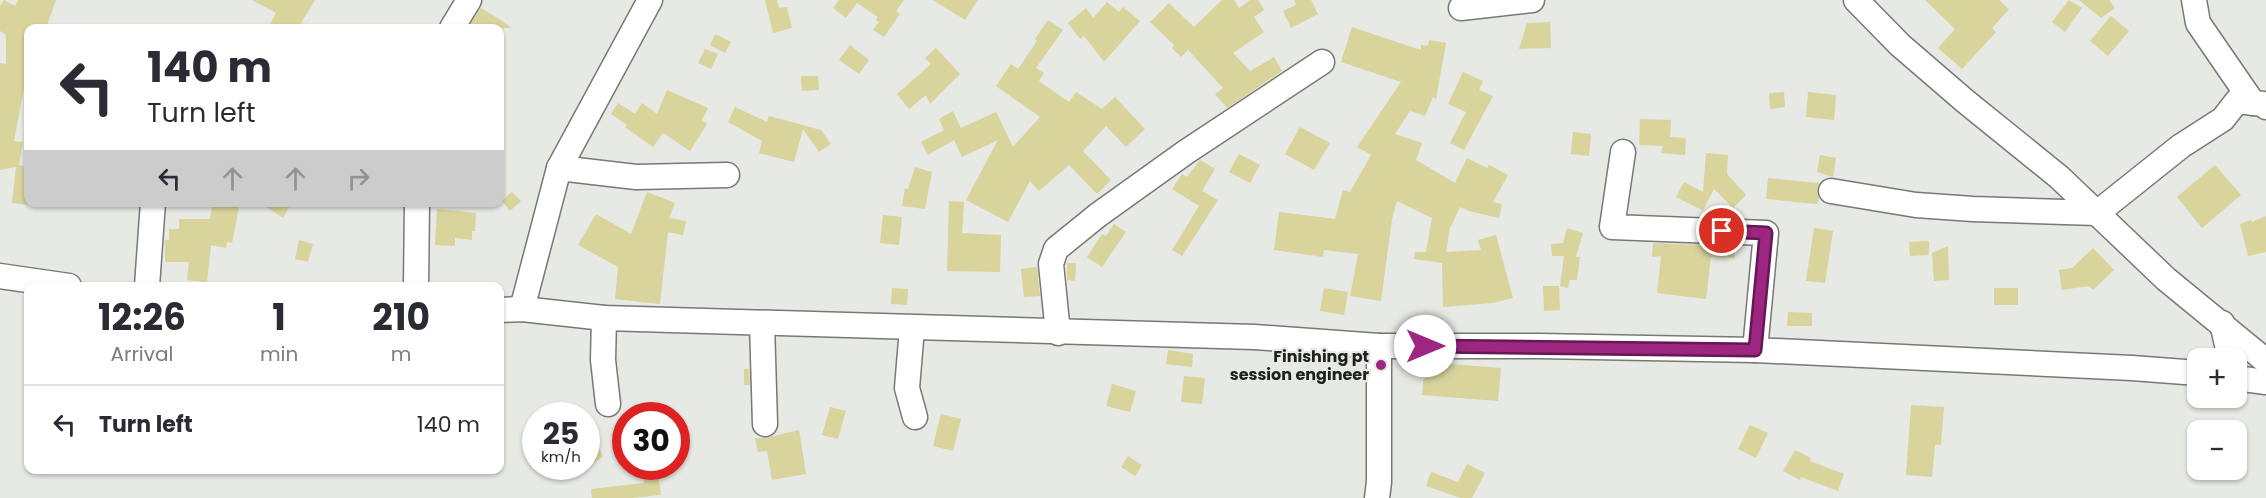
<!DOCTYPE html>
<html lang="en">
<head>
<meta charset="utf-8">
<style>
  :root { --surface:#fff; --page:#f2f2f3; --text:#2b2b33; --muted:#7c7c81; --line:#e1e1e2 }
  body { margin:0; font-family:Poppins,sans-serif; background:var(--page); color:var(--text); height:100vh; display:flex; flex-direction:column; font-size:22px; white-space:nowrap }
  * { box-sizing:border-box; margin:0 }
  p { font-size:20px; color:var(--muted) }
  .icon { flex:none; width:33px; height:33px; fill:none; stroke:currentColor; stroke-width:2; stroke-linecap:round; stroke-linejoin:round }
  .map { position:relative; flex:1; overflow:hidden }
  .panel { position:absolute; left:24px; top:282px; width:480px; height:192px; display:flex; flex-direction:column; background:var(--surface); border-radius:12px; box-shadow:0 2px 4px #0004 }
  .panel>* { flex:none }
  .banner { position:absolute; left:24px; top:24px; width:480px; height:183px; border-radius:12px; box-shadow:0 2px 4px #0004; background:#fff; color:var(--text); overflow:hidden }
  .fabs { position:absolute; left:2187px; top:348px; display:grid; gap:12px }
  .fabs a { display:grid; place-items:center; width:60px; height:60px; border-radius:12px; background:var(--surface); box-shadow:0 2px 4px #0004; font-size:30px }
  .speed { position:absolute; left:522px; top:402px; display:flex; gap:12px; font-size:30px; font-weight:700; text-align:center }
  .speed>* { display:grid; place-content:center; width:78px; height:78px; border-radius:50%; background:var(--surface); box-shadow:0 2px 4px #0004; line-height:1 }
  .speed small { font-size:15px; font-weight:400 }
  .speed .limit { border:9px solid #d22; background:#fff; color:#111 }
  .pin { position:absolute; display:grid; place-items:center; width:51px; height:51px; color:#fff; margin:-26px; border:3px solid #fff; border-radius:50%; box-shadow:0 2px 6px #0007 }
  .me { position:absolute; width:66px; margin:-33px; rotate:90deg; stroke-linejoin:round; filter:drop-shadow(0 0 4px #0008) }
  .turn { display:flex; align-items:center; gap:21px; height:126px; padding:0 24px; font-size:27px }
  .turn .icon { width:78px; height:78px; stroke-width:2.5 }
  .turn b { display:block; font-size:42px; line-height:51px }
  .lanes { display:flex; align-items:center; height:57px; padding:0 24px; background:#0003; justify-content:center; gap:30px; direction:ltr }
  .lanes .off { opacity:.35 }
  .eta { display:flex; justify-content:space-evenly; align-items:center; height:102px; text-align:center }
  .eta b { font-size:36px; font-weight:700; line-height:42px }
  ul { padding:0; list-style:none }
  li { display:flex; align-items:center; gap:18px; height:78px; padding:0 24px; border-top:2px solid var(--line) }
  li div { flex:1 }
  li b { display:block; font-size:22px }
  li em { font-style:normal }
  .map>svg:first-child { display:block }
  .building { fill:#d9d39c }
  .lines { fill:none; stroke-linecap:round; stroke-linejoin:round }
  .minor-casing { stroke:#767975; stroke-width:27 }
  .minor { stroke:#fff; stroke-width:24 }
  .route-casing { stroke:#651953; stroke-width:15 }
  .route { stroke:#9c2680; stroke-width:10 }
  .poi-dot { fill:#9c2680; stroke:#e6e9e4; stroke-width:2 }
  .labels { text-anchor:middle; stroke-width:4.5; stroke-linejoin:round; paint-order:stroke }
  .poi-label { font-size:16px; font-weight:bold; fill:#20211f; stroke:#e6e9e4; text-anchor:end }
</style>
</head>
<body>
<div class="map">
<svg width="2266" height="498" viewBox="0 0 2266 498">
  <rect width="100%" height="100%" fill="#e6e9e4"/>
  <g class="building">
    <polygon points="4,0 15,6 18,0 56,0 46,28 28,28 28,84 25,83 14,141 23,142 19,165 28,167 28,205 12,203 16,167 0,170 0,63 6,64 6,35 0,31 0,6"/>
    <polygon points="252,0 315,0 298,28 268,28 276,13"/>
    <polygon points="765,0 777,0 779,8 787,7 792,28 773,33"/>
    <polygon points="839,0 904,0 896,11 900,14 884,37 873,30 879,22 876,20 878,17 857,3 846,18 833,8"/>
    <polygon points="933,0 978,0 965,20"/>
    <polygon points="1222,0 1234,0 1239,8 1250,0 1258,0 1264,10 1254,17 1264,32 1233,53 1250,71 1274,57 1282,71 1227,108 1215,94 1223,88 1188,50 1181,57 1172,48 1174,45 1150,22 1169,3 1194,27"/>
    <polygon points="1294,0 1311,0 1318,14 1291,28 1283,11 1296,5"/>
    <polygon points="1925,0 1999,0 2009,9 1992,28 1996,32 1962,69 1938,48 1955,29"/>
    <polygon points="2069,0 2082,8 2065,32 2052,22"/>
    <polygon points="2079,0 2109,0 2115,8 2101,18"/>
    <polygon points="1107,2 1119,12 1123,7 1140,21 1104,62 1084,36 1080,39 1068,23 1086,8 1093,18"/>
    <polygon points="481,8 499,19 512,28 468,28"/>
    <polygon points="2111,16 2129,31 2108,56 2090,41"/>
    <polygon points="1048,20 1063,30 1036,68 1044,73 1039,81 1069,102 1076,92 1102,109 1115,97 1145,129 1126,147 1106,126 1083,151 1111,180 1097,194 1069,165 1039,191 1030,181 1008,222 966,200 998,140 962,157 954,140 928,155 921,142 944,130 939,119 953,111 961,128 996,112 1013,147 1040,117 996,86 1011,64 1018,69 1037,41 1035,39"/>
    <polygon points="1550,22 1551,48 1519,49 1527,23"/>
    <polygon points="1352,27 1421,50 1421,45 1428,46 1429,40 1446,43 1436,99 1433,97 1425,116 1410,111 1395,134 1422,143 1416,160 1455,183 1467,158 1487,168 1489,165 1508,175 1493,202 1502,204 1499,218 1469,211 1460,207 1450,228 1446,252 1481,250 1478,240 1496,235 1513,298 1493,303 1443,307 1442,263 1414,259 1415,252 1426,252 1432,218 1397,201 1392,219 1381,301 1350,296 1358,254 1324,250 1323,257 1274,250 1279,212 1335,219 1343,190 1350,192 1371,155 1357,147 1401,82 1341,62"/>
    <polygon points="715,34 731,42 725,53 710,45"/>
    <polygon points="850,45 869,60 859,74 839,60"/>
    <polygon points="936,48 960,74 930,104 926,95 909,109 897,94 931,64 925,58"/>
    <polygon points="705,49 718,54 711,69 698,63"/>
    <polygon points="1463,72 1483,81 1479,90 1493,96 1464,150 1450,143 1466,112 1448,104"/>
    <polygon points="801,76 818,76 819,90 802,91"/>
    <polygon points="667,90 708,108 702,120 707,124 690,151 663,133 653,147 625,127 627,125 611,114 618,103 635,114 642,103 657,114"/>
    <polygon points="1784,92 1785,107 1770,109 1769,93"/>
    <polygon points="1808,92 1836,95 1834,120 1806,117"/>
    <polygon points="735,107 767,122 769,116 821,130 831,144 819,152 803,129 794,162 759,153 762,141 728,122"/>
    <polygon points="1640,119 1671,120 1670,137 1686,138 1685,155 1661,153 1663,146 1639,145"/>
    <polygon points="1300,127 1330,143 1314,170 1285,154"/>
    <polygon points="1573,132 1591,134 1589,156 1571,154"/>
    <polygon points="1706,153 1728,155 1727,174 1746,195 1733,208 1714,189 1702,212 1702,210 1676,197 1684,182 1703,192"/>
    <polygon points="1239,154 1260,165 1250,183 1229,172"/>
    <polygon points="1820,155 1836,158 1833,177 1817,172"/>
    <polygon points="1200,160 1215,169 1202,191 1218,200 1182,256 1172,250 1199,206 1172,189 1182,174 1187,177"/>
    <polygon points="2215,165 2241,195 2202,228 2177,197"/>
    <polygon points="915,167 932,172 925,209 902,206 905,188 908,189"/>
    <polygon points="1768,178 1819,183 1817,189 1819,198 1817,204 1766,199"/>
    <polygon points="512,192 521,201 510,211 502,201"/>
    <polygon points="647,192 675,203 669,218 686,221 683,235 668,232 660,304 615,299 618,267 578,245 596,214 631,234"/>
    <polygon points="949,201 964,202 962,233 1001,235 1000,272 947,271"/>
    <polygon points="213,202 240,202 232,243 227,242 226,248 211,245 207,282 187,280 189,262 165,262 165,240 169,240 169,229 179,229 179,219 210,219"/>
    <polygon points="258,202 292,202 283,218"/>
    <polygon points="437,209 476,213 475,231 472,231 472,240 455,238 455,246 435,245"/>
    <polygon points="883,215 902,217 899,245 880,243"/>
    <polygon points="2266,216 2266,252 2248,256 2240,224 2251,220 2252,222"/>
    <polygon points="1114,224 1126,232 1102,267 1087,257 1102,234 1106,236"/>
    <polygon points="1567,228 1583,233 1576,257 1580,257 1577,280 1570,280 1568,288 1560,286 1564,256 1552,256 1551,244 1563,243"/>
    <polygon points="1814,228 1833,231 1825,283 1806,281"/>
    <polygon points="299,240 313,244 308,262 295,259"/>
    <polygon points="1929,241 1929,255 1910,256 1909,242"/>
    <polygon points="1653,243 1735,246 1735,258 1711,257 1706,299 1657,293 1661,256 1652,257"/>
    <polygon points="1948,246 1949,280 1934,281 1932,253"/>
    <polygon points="2093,248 2114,270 2093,290 2089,286 2062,290 2059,270 2072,268"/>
    <polygon points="1067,263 1076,263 1075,281 1067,280"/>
    <polygon points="1037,267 1040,296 1024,297 1021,269"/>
    <polygon points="1543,286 1559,286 1560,310 1544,311"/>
    <polygon points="892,288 908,289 907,305 891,304"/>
    <polygon points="1324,288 1348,292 1344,315 1320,311"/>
    <rect x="1994" y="288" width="24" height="17"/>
    <polygon points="1788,312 1812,313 1812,326 1787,326"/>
    <polygon points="1168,350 1193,354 1192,367 1166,364"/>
    <polygon points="1425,362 1501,368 1498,401 1422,395"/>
    <polygon points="744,369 749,369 750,385 744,385"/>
    <polygon points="1184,376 1205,378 1202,404 1181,402"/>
    <polygon points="1112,384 1136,391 1130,412 1106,406"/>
    <polygon points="1911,405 1944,407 1941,445 1935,445 1932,477 1906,475"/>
    <polygon points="830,407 846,411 838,439 822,435"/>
    <polygon points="941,414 961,419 953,451 933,446"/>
    <polygon points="1750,425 1768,433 1756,458 1738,449"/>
    <polygon points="799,430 806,474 772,480 767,451 758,452 755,438 766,438"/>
    <polygon points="597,442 603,457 586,468 586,447"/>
    <polygon points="1795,450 1811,458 1810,461 1844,474 1838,491 1801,477 1800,480 1783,471"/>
    <polygon points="1128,456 1142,465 1135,476 1121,467"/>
    <polygon points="1467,464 1485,473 1472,498 1461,498 1426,486 1431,472 1458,482"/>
    <polygon points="658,472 661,495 631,498 592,498 591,489 644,483 644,474"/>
  </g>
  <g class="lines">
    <defs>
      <g id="minor">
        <polyline points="1856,0 1900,45 1965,101 2059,177 2166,279 2266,361"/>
        <polyline points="2194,0 2198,23 2253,103"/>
        <polyline points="1461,8 1532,0"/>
        <polyline points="452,28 469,0"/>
        <polyline points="1623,152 1612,227 1766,233 1755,350"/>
        <polyline points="559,168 636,177 727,175"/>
        <polyline points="1831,191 1916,205 1973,209 2097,213 2181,146 2223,119 2237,101 2263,104 2266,107"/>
        <polyline points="0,276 69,286"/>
        <polyline points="147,286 153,202"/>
        <polyline points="416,286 417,202"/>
        <polyline points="522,309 559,168 650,0"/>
        <polyline points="500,310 522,309 604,318 1254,337 1379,346 1539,346 1755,350 2132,368 2198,373"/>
        <polyline points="604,318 603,360 608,404"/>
        <polyline points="762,323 765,424"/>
        <polyline points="2222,323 2230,358"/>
        <polyline points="912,328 907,388 915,417"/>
        <polyline points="1058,333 1051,264 1056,249 1098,215 1186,152 1322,62"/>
        <polyline points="2236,378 2266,382"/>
        <polyline points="1377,498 1379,482 1379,346"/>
      </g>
    </defs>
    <use href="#minor" class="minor-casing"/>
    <use href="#minor" class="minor"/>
  </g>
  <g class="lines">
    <defs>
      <polyline id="route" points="1425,346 1755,350 1766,233 1722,231"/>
    </defs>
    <use href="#route" class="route-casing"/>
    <use href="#route" class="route"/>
  </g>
  <circle class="poi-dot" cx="1381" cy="365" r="6"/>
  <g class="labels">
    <g class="poi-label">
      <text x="1369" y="362">Finishing pt<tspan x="1369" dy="18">session engineer</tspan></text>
    </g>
  </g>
</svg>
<div class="fabs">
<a>+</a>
<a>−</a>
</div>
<div class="speed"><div>25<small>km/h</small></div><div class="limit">30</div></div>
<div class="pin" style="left:1722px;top:231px;background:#d93025"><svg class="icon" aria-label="arrive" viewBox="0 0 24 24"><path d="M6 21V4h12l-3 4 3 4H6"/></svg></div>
<svg class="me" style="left:1425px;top:346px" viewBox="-20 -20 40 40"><circle r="19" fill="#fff"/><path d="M0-13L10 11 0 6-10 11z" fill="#9c2680"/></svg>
<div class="banner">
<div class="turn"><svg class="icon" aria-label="left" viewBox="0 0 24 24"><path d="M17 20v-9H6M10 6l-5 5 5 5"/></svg><div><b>140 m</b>Turn left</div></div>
<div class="lanes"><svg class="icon" aria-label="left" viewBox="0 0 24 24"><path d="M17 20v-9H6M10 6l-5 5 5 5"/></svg><svg class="icon off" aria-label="ahead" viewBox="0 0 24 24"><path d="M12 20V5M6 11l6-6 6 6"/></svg><svg class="icon off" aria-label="ahead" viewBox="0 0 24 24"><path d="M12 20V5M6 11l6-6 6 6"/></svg><svg class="icon off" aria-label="right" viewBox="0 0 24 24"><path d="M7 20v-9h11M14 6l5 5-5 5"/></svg></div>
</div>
<section class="panel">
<div class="eta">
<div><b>12:26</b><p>Arrival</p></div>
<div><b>1</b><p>min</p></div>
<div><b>210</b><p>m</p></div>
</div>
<ul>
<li><svg class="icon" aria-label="left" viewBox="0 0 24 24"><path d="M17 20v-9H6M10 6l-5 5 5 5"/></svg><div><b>Turn left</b></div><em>140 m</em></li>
</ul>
</section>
</div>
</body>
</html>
